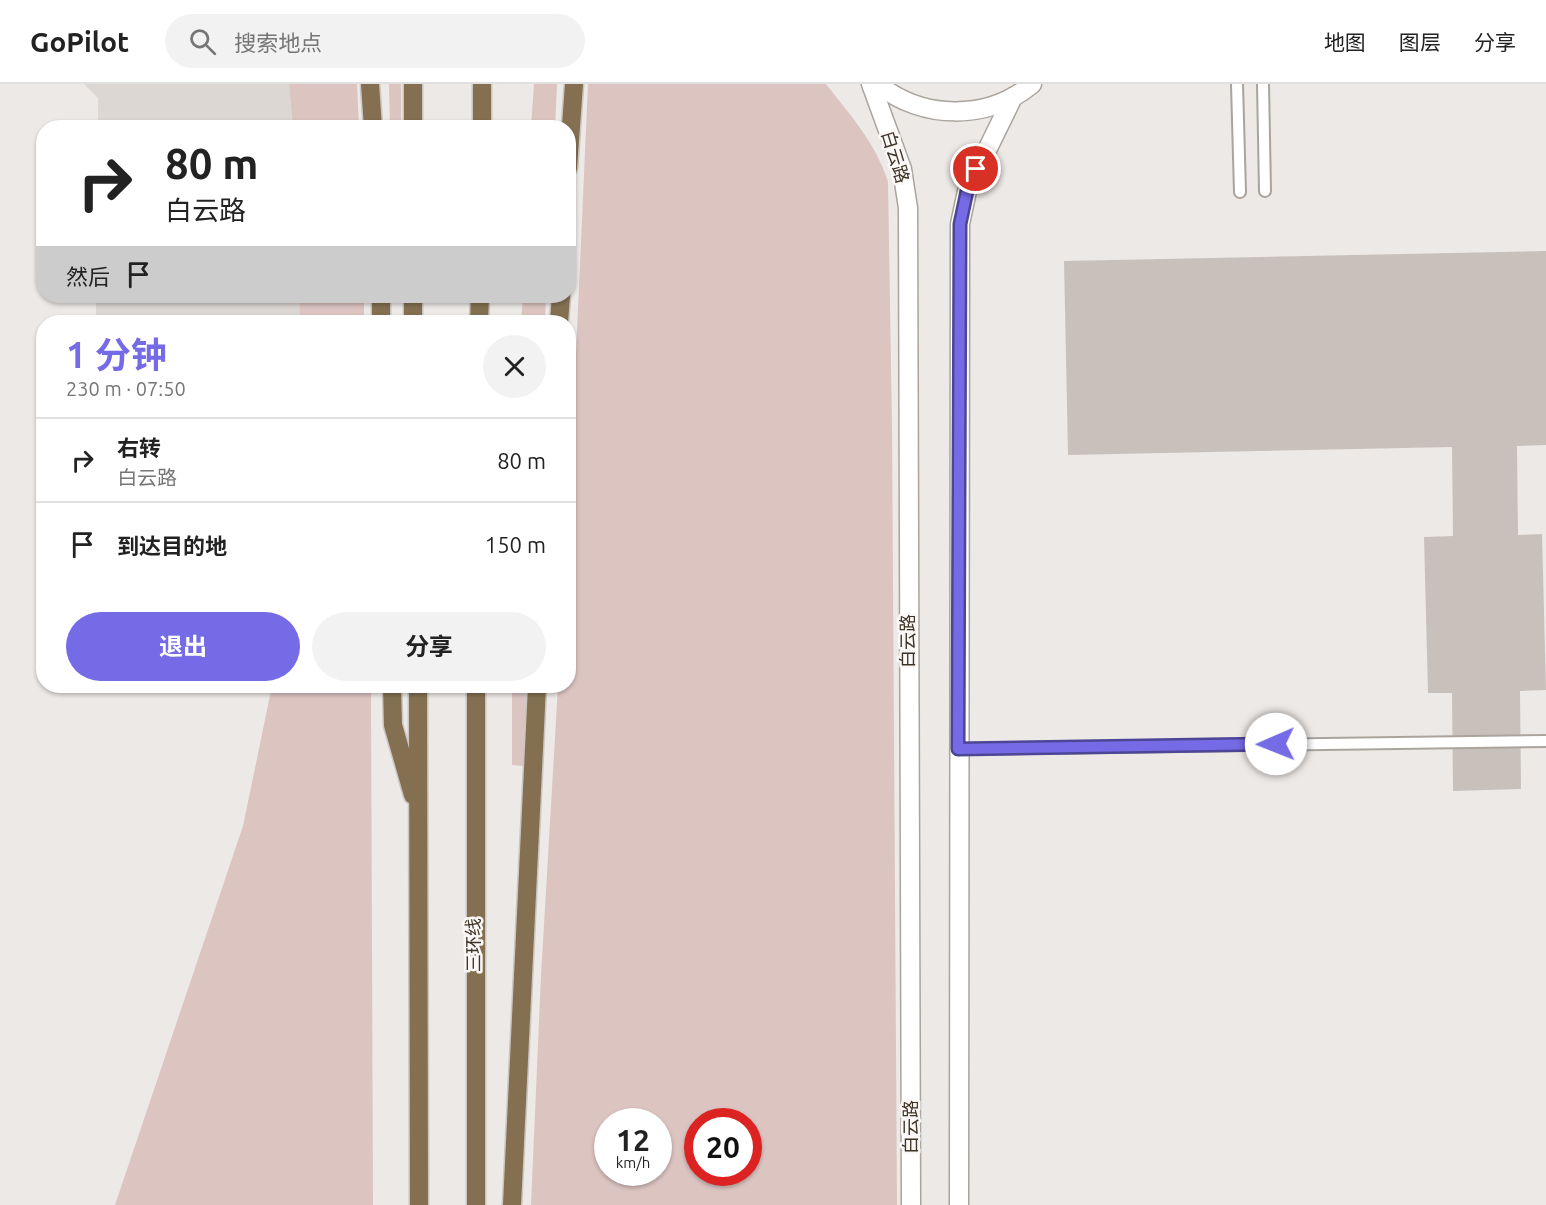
<!DOCTYPE html>
<html lang="zh">
<head>
<meta charset="utf-8">
<style>
  :root { --surface:#fff; --page:#f2f2f2; --text:#222; --muted:#767676; --line:#e0e0e0; --accent:#766be6 }
  body { margin:0; font-family:Ubuntu,"Noto Sans SC",sans-serif; background:var(--page); color:var(--text); height:100vh; display:flex; flex-direction:column; font-size:22px; white-space:nowrap }
  * { box-sizing:border-box; margin:0 }
  p { font-size:20px; color:var(--muted) }
  .icon { flex:none; width:33px; height:33px; fill:none; stroke:currentColor; stroke-width:2; stroke-linecap:round; stroke-linejoin:round }
  .map { position:relative; flex:1; overflow:hidden }
  .side { position:absolute; left:36px; top:231px; width:540px; height:378px; display:flex; flex-direction:column; background:var(--surface); border-radius:24px; box-shadow:0 2px 4px #0004 }
  .side>* { flex:none }
  .top-card { position:absolute; left:36px; top:36px; width:540px; height:183px; border-radius:24px; box-shadow:0 2px 4px #0004; background:#fff; color:var(--text); overflow:hidden }
  .speed { position:absolute; left:594px; top:1024px; display:flex; gap:12px; font-size:30px; font-weight:700; text-align:center }
  .speed>* { display:grid; place-content:center; width:78px; height:78px; border-radius:50%; background:var(--surface); box-shadow:0 2px 4px #0004; line-height:1 }
  .speed small { font-size:15px; font-weight:400 }
  .speed .limit { border:9px solid #d22; background:#fff; color:#111 }
  .pin { position:absolute; display:grid; place-items:center; width:51px; height:51px; color:#fff; margin:-26px; border:3px solid #fff; border-radius:50%; box-shadow:0 2px 6px #0007 }
  .me { position:absolute; width:66px; margin:-33px; rotate:269deg; stroke-linejoin:round; filter:drop-shadow(0 0 4px #0008) }
  .turn { display:flex; align-items:center; gap:21px; height:126px; padding:0 30px; font-size:27px }
  .turn .icon { width:78px; height:78px; stroke-width:2.5 }
  .turn b { display:block; font-size:42px; line-height:51px }
  .then { display:flex; align-items:center; height:57px; padding:0 30px; background:#0003; gap:12px; font-size:22px }
  .round { display:grid; place-items:center; flex:none; width:63px; height:63px; border-radius:32px; background:var(--page) }
  .overview { display:flex; align-items:center; justify-content:space-between; height:102px; padding:0 30px }
  h1 { font-size:36px; font-weight:700; line-height:45px; color:var(--accent) }
  .button { display:flex; gap:12px; margin-top:auto; padding:12px 30px }
  .button a { flex:1; height:69px; border-radius:36px; background:var(--accent); color:#fff; font-size:24px; font-weight:700; line-height:69px; text-align:center }
  .button a+a { background:var(--page); color:var(--text) }
  ul { padding:0; list-style:none }
  li { display:flex; align-items:center; gap:18px; height:84px; padding:0 30px; border-top:2px solid var(--line) }
  li div { flex:1 }
  li b { display:block; font-size:22px }
  li em { font-style:normal }
  header { display:flex; align-items:center; gap:36px; box-sizing:border-box; height:84px; padding:0 30px; background:var(--surface); border-bottom:2px solid var(--line) }
  header strong { font-size:28px }
  nav { display:flex; gap:33px; margin-inline-start:auto; font-size:21px }
  .search { width:420px; height:54px; background:var(--page); display:flex; align-items:center; gap:15px; box-sizing:border-box; padding:0 21px; border-radius:33px; color:var(--muted); font-size:22px }
  .map>svg:first-child { display:block }
  .built { fill:#ddd7d4 }
  .green { fill:#dcc4c1; fill-rule:evenodd }
  .building { fill:#c8c1bb }
  .lines { fill:none; stroke-linecap:round; stroke-linejoin:round }
  .service-casing { stroke:#aaa49d; stroke-width:14 }
  .tertiary-casing { stroke:#aaa49d; stroke-width:21 }
  .trunk-casing { stroke:#c9c6c2; stroke-width:21 }
  .service { stroke:#fff; stroke-width:10 }
  .tertiary { stroke:#fff; stroke-width:18 }
  .trunk { stroke:#847051; stroke-width:18 }
  .route-casing { stroke:#4d4696; stroke-width:15 }
  .route { stroke:#766be6; stroke-width:10 }
  .labels { text-anchor:middle; stroke-width:5; stroke-linejoin:round; paint-order:stroke }
  .street-label { font-size:18px; fill:#3e3426; stroke:#faf7f6 }
</style>
</head>
<body>
<header>
<strong>GoPilot</strong>
<div class="search"><svg class="icon" aria-label="search" viewBox="0 0 24 24"><circle cx="10" cy="10" r="6"/><path d="M15 15l6 6"/></svg>搜索地点</div>
<nav><a>地图</a><a>图层</a><a>分享</a></nav>
</header>
<div class="map">
<svg width="1546" height="1121" viewBox="0 0 1546 1121">
  <rect width="100%" height="100%" fill="#ede9e6"/>
  <g class="built">
    <polygon points="84,0 289,0 293,43 98,43 98,14"/>
    <polygon points="96,212 299,212 300,238 96,238"/>
  </g>
  <g class="green">
    <polygon points="289,0 357,0 359,43 293,43"/>
    <polygon points="389,0 401,0 401,43 390,43"/>
    <polygon points="534,0 557,0 555,43 531,43"/>
    <path d="M588,0H826C850,31 876,59 888,98L892,343L897,1121H531L541,892L558,602H568L569,429ZM608,1038H658V1089H608ZM698,1038H748V1089H698Z"/>
    <polygon points="299,212 364,212 364,238 300,238"/>
    <polygon points="523,212 546,212 545,238 521,238"/>
    <polygon points="272,602 371,602 373,1121 115,1121 243,742"/>
    <polygon points="512,602 528,602 524,682 512,681"/>
  </g>
  <polygon class="building" points="1546,167 1546,361 1517,362 1518,451 1542,450 1546,606 1520,607 1521,705 1453,707 1452,609 1428,609 1424,453 1453,452 1452,363 1068,371 1064,177"/>
  <g class="lines">
    <defs>
      <g id="service">
        <polyline points="1237,0 1240,108"/>
        <polyline points="1263,0 1265,107"/>
        <polyline points="958,665 1546,657"/>
      </g>
      <g id="tertiary">
        <polyline points="871,0 902,85 908,124 911,1121"/>
        <path d="M878,0C922,36 988,37 1032,0"/>
        <polyline points="959,1121 960,140 967,107 1013,13"/>
      </g>
      <g id="trunk">
        <polyline points="370,0 373,44"/>
        <polyline points="413,44 413,0"/>
        <polyline points="482,44 482,0"/>
        <polyline points="568,84 574,0"/>
        <polyline points="381,212 381,238"/>
        <polyline points="413,212 413,238"/>
        <polyline points="479,238 480,212"/>
        <polyline points="559,238 561,212"/>
        <polyline points="392,602 393,641 413,711"/>
        <polyline points="418,602 419,1121"/>
        <polyline points="476,602 476,1121"/>
        <polyline points="512,1121 537,602"/>
      </g>
    </defs>
    <use href="#service" class="service-casing"/>
    <use href="#tertiary" class="tertiary-casing"/>
    <use href="#trunk" class="trunk-casing"/>
    <use href="#service" class="service"/>
    <use href="#tertiary" class="tertiary"/>
    <use href="#trunk" class="trunk"/>
  </g>
  <g class="lines">
    <defs>
      <polyline id="route" points="976,85 967,107 960,140 958,665 1276,660"/>
    </defs>
    <use href="#route" class="route-casing"/>
    <use href="#route" class="route"/>
  </g>
  <g class="labels">
    <g class="street-label">
      <text transform="translate(895 73) rotate(73)" y="6">白云路</text>
      <text transform="translate(908 557) rotate(-90)" y="6">白云路</text>
      <text transform="translate(474 861) rotate(-90)" y="6">三环线</text>
      <text transform="translate(911 1043) rotate(-90)" y="6">白云路</text>
    </g>
  </g>
</svg>
<div class="speed"><div>12<small>km/h</small></div><div class="limit">20</div></div>
<div class="pin" style="left:976px;top:85px;background:#d93025"><svg class="icon" aria-label="arrive" viewBox="0 0 24 24"><path d="M6 21V4h12l-3 4 3 4H6"/></svg></div>
<svg class="me" style="left:1276px;top:660px" viewBox="-20 -20 40 40"><circle r="19" fill="#fff"/><path d="M0-13L10 11 0 6-10 11z" fill="#766be6"/></svg>
<div class="top-card">
<div class="turn"><svg class="icon" aria-label="right" viewBox="0 0 24 24"><path d="M7 20v-9h11M14 6l5 5-5 5"/></svg><div><b>80 m</b>白云路</div></div>
<div class="then">然后<svg class="icon" aria-label="arrive" viewBox="0 0 24 24"><path d="M6 21V4h12l-3 4 3 4H6"/></svg></div>
</div>
<section class="side">
<div class="overview"><div><h1>1 分钟</h1><p>230 m · 07:50</p></div><a class="round"><svg class="icon" aria-label="close" viewBox="0 0 24 24"><path d="M6 6l12 12M18 6L6 18"/></svg></a></div>
<ul>
<li><svg class="icon" aria-label="right" viewBox="0 0 24 24"><path d="M7 20v-9h11M14 6l5 5-5 5"/></svg><div><b>右转</b><p>白云路</p></div><em>80 m</em></li>
<li><svg class="icon" aria-label="arrive" viewBox="0 0 24 24"><path d="M6 21V4h12l-3 4 3 4H6"/></svg><div><b>到达目的地</b></div><em>150 m</em></li>
</ul>
<div class="button"><a>退出</a><a>分享</a></div>
</section>
</div>
</body>
</html>
